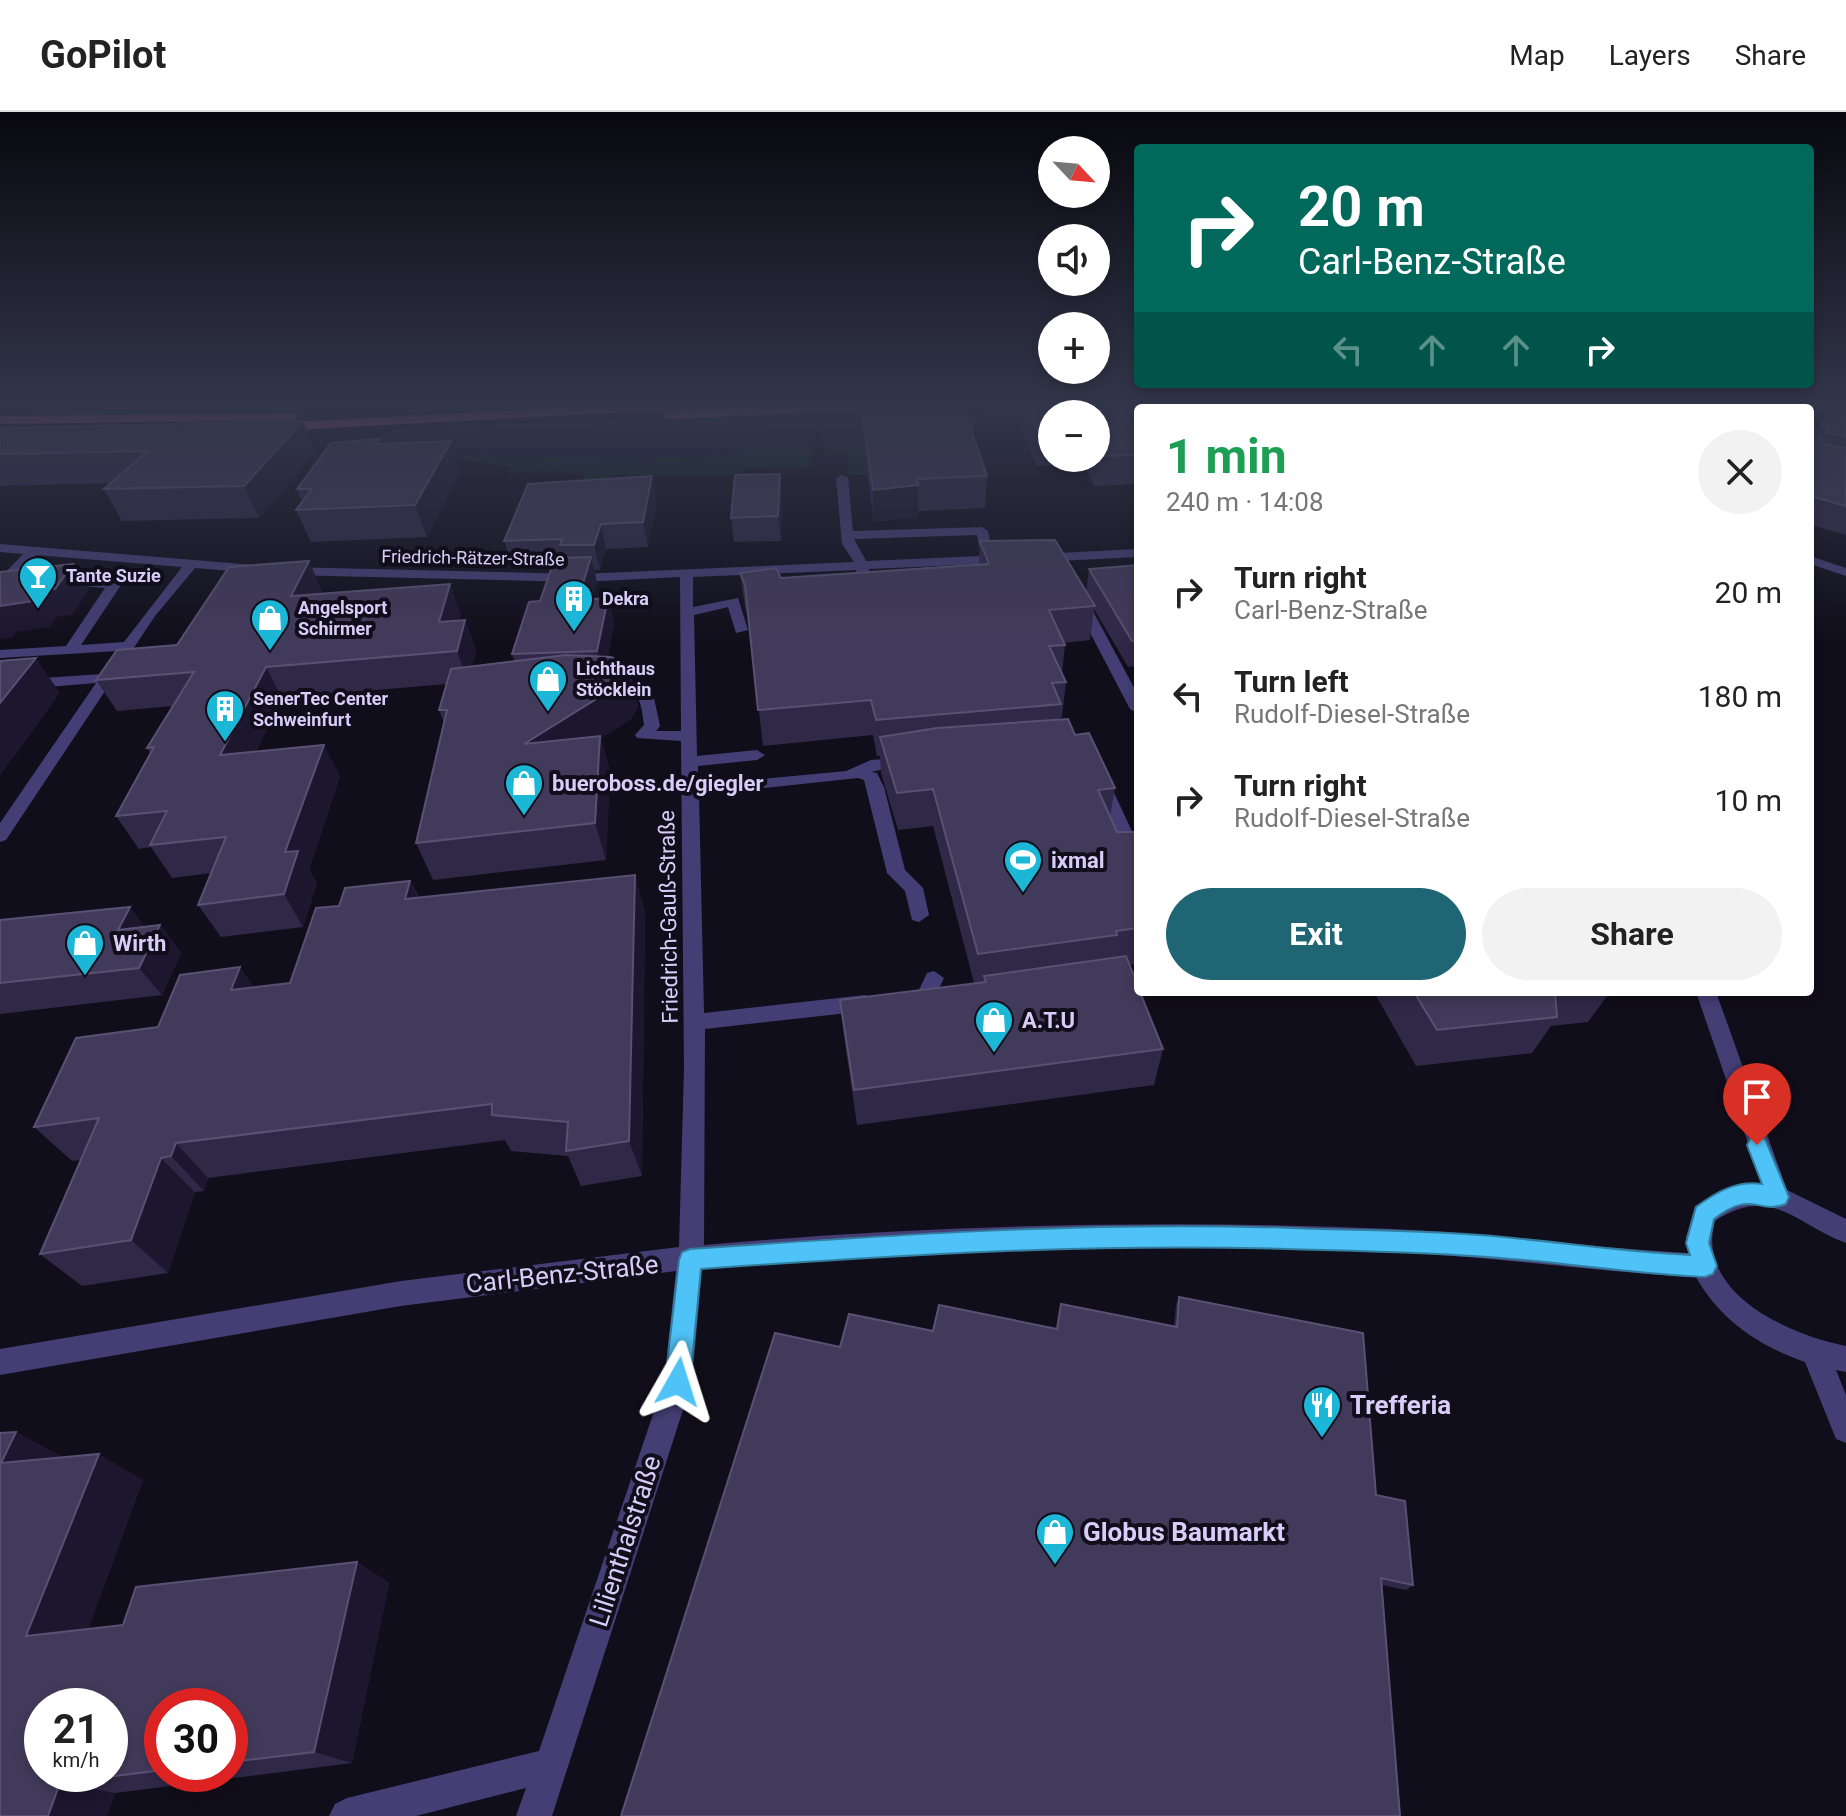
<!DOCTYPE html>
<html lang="en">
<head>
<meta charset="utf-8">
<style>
  :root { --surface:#fff; --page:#f2f2f2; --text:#222; --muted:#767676; --line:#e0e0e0; --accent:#1f6573 }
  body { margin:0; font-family:Roboto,sans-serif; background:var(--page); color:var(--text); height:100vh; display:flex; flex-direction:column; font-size:30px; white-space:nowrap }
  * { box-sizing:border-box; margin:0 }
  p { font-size:26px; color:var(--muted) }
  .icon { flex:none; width:44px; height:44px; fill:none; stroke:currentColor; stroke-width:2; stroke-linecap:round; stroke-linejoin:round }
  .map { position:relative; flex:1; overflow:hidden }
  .panel { position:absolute; left:1134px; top:292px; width:680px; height:592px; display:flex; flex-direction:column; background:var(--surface); border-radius:8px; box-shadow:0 4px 12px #0003 }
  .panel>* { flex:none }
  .hud { position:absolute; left:1134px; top:32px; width:680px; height:244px; border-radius:8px; box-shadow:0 4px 12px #0003; background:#00695c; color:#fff; overflow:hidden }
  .needle { width:52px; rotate:116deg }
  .tools { position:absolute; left:1038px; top:24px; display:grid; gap:16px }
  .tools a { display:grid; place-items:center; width:72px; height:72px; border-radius:50%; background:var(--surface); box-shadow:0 4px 12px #0003; font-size:40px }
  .speed { position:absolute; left:24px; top:1576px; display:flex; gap:16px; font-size:40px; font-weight:700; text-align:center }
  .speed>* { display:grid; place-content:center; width:104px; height:104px; border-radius:50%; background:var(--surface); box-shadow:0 4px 12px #0003; line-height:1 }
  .speed small { font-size:20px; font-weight:400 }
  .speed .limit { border:12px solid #d22; background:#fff; color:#111 }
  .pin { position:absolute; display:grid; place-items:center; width:68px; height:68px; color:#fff; margin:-82px -34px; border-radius:50% 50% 50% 0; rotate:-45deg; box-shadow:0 0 8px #0007 }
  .pin .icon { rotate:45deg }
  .me { position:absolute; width:88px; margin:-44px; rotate:6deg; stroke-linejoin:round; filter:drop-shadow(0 0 6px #0008) }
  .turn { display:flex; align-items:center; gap:28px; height:168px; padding:0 32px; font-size:36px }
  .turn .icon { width:104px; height:104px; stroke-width:2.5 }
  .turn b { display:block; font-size:56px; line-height:68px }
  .lanes { display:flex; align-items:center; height:76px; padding:0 32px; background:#0003; justify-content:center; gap:40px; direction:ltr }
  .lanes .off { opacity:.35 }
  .round { display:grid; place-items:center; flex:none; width:84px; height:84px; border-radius:42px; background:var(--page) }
  .head { display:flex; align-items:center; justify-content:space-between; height:136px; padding:0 32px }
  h1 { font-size:48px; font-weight:700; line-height:60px; color:#1e9e55 }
  .action { display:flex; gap:16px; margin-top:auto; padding:16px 32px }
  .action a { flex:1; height:92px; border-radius:48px; background:var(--accent); color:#fff; font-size:32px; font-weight:700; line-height:92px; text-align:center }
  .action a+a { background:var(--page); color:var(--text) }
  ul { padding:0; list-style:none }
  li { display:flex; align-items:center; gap:24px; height:104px; padding:0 32px }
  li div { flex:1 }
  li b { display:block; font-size:30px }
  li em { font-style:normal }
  header { display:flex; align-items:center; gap:48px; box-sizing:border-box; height:112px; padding:0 40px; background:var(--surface); border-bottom:2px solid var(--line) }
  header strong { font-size:38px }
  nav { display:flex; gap:44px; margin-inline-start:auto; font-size:28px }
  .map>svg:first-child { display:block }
  .green { fill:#112424; fill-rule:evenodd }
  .water { fill:#0e1934 }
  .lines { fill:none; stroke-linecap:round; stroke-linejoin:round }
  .minor { fill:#443e74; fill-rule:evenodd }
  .highway { fill:#e95994; fill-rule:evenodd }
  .wall { fill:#302847; fill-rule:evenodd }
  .shaded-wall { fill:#1c162e }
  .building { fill:#423a5a; stroke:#595173; stroke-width:2; fill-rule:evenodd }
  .route { fill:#4fc3f7; stroke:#337fa1; stroke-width:2 }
  .labels { text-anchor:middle; stroke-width:8; stroke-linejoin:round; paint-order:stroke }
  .far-street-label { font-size:18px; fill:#d6cef9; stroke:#110e1b }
  .far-poi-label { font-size:18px; font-weight:bold; fill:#d6cef9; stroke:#110e1b; text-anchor:start }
  .poi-label { font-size:22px; font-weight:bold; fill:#d6cef9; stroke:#110e1b; text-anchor:start }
  .street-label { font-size:22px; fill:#d6cef9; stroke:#110e1b }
  .near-street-label { font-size:26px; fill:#d6cef9; stroke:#110e1b }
  .near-poi-label { font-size:26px; font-weight:bold; fill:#d6cef9; stroke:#110e1b; text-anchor:start }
</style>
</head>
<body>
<header>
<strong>GoPilot</strong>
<nav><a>Map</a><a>Layers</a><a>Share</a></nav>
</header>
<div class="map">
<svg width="1846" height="1704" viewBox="0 0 1846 1704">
  <rect width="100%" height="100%" fill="#110e1b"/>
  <g class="green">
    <polygon points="446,293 241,302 0,305 0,296"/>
    <path d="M926,293H1103L993,302L979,305L973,313L975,318L862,323L868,363H847L850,353L846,343L825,344L818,313L810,355L752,356L723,364L609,363L585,452L571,409L585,364L561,359L507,361L512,355L370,334L385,321L397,317ZM724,312L757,314L765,319L724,343L641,347L484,342L407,323L468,325Z"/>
  </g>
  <path class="water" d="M724,312L757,314L765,319L764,328C751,336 739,341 724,343C685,348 407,350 393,329L407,323L468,325Z"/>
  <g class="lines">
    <g class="minor">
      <polygon points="1389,293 1401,293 1404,296 1392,296"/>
      <polygon points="1821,293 1833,293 1810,309 1810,301"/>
      <polygon points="1810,315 1846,325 1846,331 1810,321"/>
      <path d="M842,363L848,366L853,419L982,415L988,419L993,444L1006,443L1012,447L1006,451L869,457L871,464L864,468L859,467L856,458L693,465V495L738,486L748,518L736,521L728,495L694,503L697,644L757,638L765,643L757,648L698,654V673L846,659L871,648L912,645V651L871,660L877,661L884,675L905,758L923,776L929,803L919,810L912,808L905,779L887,761L864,668L858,666L699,683L704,901L865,883L872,885L875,891L872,897L865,899L705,917L704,1133C932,1113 1164,1107 1393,1117C1491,1121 1589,1136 1688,1141L1686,1125L1695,1094C1716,1081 1737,1072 1762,1072L1696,880H1716L1787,1078L1846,1107V1131C1795,1112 1772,1072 1715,1109C1695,1181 1789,1223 1846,1234V1260L1836,1258L1846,1283V1331L1836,1327L1805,1250C1759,1234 1720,1208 1696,1165C1596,1160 1496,1145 1395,1140C1165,1128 932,1136 702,1156L692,1270L552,1704H516L526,1676L416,1704H329L335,1692L347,1686L539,1639L664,1270L676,1159L401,1194L0,1263V1237L401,1169L679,1135L684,956L681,629L637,626L635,623L644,613C639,561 626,591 601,573L609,568L643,574L654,586L660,614L656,619H681L680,465L580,470L287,463L281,459L287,455L580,462L854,450L842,432L836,366ZM977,423L981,444L866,449L854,427Z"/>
      <polygon points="0,432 255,453 261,457 255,461 195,456 155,504 6,728 0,730 0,711 96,571 0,579 0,569 102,562 118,539 0,546 0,538 66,534 105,476 55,472 55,466 60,465 119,470 121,473 81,533 124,530 182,455 36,443 0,478 0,466 23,442 0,440"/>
      <polygon points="1138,437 1138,445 1038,450 1032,446 1038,442"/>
      <polygon points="1810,444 1846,456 1846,464 1810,452"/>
      <polygon points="1081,486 1088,490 1138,583 1138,602 1130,597 1074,490"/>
      <polygon points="1100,663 1108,668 1138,732 1138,757 1129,751 1092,668"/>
      <polygon points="934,859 944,866 933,889 919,889 916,884 927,861"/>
    </g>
    <g class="highway">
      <polygon points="615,293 690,293 684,297 274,319 268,315 274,311"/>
      <polygon points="802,293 887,293 881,297 668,307 662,303 668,299"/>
      <polygon points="1420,293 1435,293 1437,296 1422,296"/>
      <polygon points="296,301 298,304 292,308 0,312 0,304"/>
    </g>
  </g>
  <g class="wall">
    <polygon points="861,293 987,364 985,396 918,399 918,405 874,410 862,323"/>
    <path d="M1021,293H1256L1138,296V372L1094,374L1084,352L1037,354L1019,312ZM1052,302H1096V346H1052Z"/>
    <polygon points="1279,293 1389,293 1389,296 1282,296"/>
    <polygon points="1469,293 1581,293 1580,296 1476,296"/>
    <polygon points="1727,293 1813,293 1807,296 1738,296"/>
    <polygon points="1846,293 1846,423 1810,413 1810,328 1820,312 1835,304 1841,294"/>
    <polygon points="0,316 316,339 259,406 122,409 104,377 111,371 0,374"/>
    <polygon points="451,329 460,360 427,425 311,430 296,398 302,390 297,377 381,332"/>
    <polygon points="780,362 782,386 781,429 734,430 731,406"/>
    <polygon points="657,388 648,435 606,437 600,458 594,458 597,471 592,487 608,486 614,512 608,545 630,559 638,595 631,607 601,626 610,660 606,748 433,768 416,731 444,611 439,598 447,572 282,586 256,639 340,664 309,758 317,771 303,815 221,825 198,793 211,761 172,766 151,735 139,737 116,704 150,641 147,636 173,594 117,599 96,568 177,533 322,479 321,482 461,502 459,509 465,508 476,539 472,555 515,550 512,542 540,489 553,452 512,454 504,429"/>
    <polygon points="980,429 1086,480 1089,457 1138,453 1138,554 1128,555 1094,497 1090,528 1064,531 1065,533 1062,562 1066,570 1062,605 1060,606 1059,607 1075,623 1115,676 1110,705 1117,720 1138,720 1138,852 1130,853 1163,937 1154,973 857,1013 844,924 840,888 974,871 933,714 898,718 881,661 880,644 877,644 873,623 763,634 748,504 745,495 740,461 781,466 979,452"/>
    <polygon points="635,763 645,800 642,1064 581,1074 568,1044 511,1039 505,1028 208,1066 204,1079 195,1080 168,1161 82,1174 40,1142 81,1048 72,1049 34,1015 158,915 254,876 290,871 339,794 410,769 419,785"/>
    <polygon points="0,808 145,815 160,813 181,841 162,883 0,902"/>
    <polygon points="1374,880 1610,880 1588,910 1551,914 1532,941 1416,954"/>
    <polygon points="1179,1185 1376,1383 1413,1473 1406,1478 1382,1473 933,1219 1057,1217 1061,1192 1174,1214 1176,1193"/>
    <path d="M16,1320L62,1345L143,1368L88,1517L123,1513L357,1450L389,1471L352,1651L115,1681L107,1704H0ZM162,1594H230V1662H162Z"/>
  </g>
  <g class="shaded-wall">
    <polygon points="1511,293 1571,293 1569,296 1510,296"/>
    <polygon points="1792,293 1813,293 1807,296 1790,296"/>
    <polygon points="303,309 316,339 259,406 244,374"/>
    <polygon points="451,329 460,360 427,425 415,393"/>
    <polygon points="780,362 782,386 781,429 778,404"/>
    <polygon points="652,364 657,388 648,435 643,410"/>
    <polygon points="918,373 918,405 874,410 873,378"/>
    <polygon points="601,412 606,437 600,458 594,433"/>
    <polygon points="591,445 597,471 585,514 578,488"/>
    <polygon points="309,449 322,479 306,514 291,484"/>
    <polygon points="73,452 89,478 72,503 56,505 50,515 16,520 12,526 0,527 0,494 40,479"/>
    <polygon points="450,472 461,502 450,541 439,510"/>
    <polygon points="608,486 614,512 604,566 597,539"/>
    <polygon points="465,508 476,539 468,570 457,539"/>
    <polygon points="36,546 60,581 0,664 0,591"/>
    <polygon points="266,555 282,586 239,675 220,643"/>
    <polygon points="630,559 638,595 631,607 601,626 610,660 606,748 595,711 524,632"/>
    <polygon points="324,633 340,664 309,758 317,771 303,815 284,782 285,740"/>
    <polygon points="635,763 645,800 642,1064 629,1029"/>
    <polygon points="410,769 428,806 405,787"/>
    <polygon points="130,795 151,823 118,818"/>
    <polygon points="160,813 181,841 162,883 139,856"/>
    <polygon points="240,855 266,892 231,878"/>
    <polygon points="176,1031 208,1066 204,1079 171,1044"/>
    <polygon points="161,1046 195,1080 168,1161 131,1128"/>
    <polygon points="16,1320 64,1346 1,1351"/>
    <polygon points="99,1342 143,1368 79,1542 26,1524"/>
    <polygon points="357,1450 389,1471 352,1651 314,1640"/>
    <polygon points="60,1671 115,1681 107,1704 48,1704"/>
  </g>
  <g class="building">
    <polygon points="861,293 963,293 987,364 917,367 918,373 873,378"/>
    <polygon points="1025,293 1256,293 1258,296 1138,296 1138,343 1098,344 1096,340 1096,302 1052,302 1052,324 1040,324"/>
    <polygon points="1830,303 1846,307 1846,325 1825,320 1830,315 1820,312"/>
    <polygon points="303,309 244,374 104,377 148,339 0,342 0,316"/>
    <polygon points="1821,324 1823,332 1846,336 1846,394 1810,384 1810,335"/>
    <polygon points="379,327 376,332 451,329 415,393 296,398 312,377 297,377 331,331"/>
    <polygon points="780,362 778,404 731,406 735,363"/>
    <polygon points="652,364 643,410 601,412 594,433 560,433 562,427 504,429 528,372"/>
    <polygon points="1055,428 1095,494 1049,498 1065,533 1049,534 1066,570 1052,571 1061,592 876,608 871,588 758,598 745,473 740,461 776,456 781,466 989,452 980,429"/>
    <polygon points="591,445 578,488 608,486 597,539 512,542 529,490 540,489 555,446"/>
    <polygon points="309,449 291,484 450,472 439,510 465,508 457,539 266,555 220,643 324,633 285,740 298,739 284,782 198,793 226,725 150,733 167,699 116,704 154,635 147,636 194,560 96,568 117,538 177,533 229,455"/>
    <polygon points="73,452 55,477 40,479 33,489 0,494 0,460"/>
    <polygon points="1138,453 1138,528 1132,529 1089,457"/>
    <polygon points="566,543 611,545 622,549 630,559 622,571 524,632 600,624 595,711 416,731 447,598 439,598 451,557"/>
    <polygon points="36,546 0,591 0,549"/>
    <polygon points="1068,607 1075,623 1089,621 1115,676 1098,678 1117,720 1138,720 1138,816 1116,819 1117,823 978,842 933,677 897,681 880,625 937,616"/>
    <polygon points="635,763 629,1029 566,1039 568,1010 492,1003 492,992 176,1031 171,1044 161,1046 131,1128 40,1142 99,1006 34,1015 76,926 158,915 180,863 240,855 231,878 290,871 316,796 339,794 345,776 410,769 405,787"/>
    <polygon points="130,795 118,818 160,813 139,856 0,871 0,808"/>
    <polygon points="1126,844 1138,874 1138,880 1140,880 1163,937 854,978 840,888 986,870 984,864"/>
    <polygon points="1414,880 1555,880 1557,905 1437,918"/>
    <polygon points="1179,1185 1363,1221 1376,1383 1405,1389 1413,1473 1381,1466 1400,1704 621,1704 775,1221 840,1235 849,1202 933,1219 939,1193 1057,1217 1061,1192 1177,1215"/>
    <path d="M16,1320L1,1351L99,1342L26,1524L123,1513L136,1475L357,1450L314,1640L230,1650V1594H162V1658L60,1671L48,1704H0V1321ZM42,1594H110V1662H42Z"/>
  </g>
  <linearGradient id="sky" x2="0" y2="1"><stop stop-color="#09080f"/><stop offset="0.55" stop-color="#32364a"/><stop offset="1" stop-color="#32364a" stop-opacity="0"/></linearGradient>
  <rect width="1846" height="532" fill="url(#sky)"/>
  <path class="route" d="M1757,1024L1765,1027L1789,1085L1786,1092C1757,1103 1753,1077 1714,1107L1709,1131L1717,1154L1713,1162L1705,1165C1636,1162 1569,1151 1500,1146C1430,1140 1359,1139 1288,1137C1092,1131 897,1143 701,1157L690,1270L686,1278L678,1282L669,1278L665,1270L679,1148L682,1140L690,1137C890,1123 1090,1109 1291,1116C1361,1119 1433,1118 1503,1125C1566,1131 1627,1140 1690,1143L1686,1131L1696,1095C1716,1080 1737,1068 1762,1072L1747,1033L1750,1027Z"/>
  <defs>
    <symbol id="bar-pin" viewBox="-11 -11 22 30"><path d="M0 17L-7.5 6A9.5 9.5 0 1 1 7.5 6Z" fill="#1cb7d6" stroke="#110e1b"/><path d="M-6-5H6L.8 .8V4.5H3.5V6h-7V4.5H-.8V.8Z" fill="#fff"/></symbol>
    <symbol id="building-pin" viewBox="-11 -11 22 30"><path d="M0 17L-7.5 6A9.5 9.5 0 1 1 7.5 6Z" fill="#1cb7d6" stroke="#110e1b"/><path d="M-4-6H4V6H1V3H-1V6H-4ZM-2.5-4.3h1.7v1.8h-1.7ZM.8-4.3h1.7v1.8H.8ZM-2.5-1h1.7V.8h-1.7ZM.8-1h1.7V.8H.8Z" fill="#fff"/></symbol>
    <symbol id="shop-pin" viewBox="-11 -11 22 30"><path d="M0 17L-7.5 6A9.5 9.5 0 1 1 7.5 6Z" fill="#1cb7d6" stroke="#110e1b"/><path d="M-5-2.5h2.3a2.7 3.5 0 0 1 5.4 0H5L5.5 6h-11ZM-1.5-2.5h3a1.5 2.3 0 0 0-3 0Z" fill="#fff"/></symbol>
    <symbol id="stadium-pin" viewBox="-11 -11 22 30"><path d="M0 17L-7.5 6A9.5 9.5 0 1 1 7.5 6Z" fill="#1cb7d6" stroke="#110e1b"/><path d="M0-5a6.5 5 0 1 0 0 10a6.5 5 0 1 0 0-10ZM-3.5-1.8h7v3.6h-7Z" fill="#fff"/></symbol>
    <symbol id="restaurant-pin" viewBox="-11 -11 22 30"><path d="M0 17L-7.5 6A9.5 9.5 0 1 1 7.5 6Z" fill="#1cb7d6" stroke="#110e1b"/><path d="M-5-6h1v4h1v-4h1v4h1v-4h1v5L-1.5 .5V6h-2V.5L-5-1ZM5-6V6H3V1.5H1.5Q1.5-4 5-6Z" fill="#fff"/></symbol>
  </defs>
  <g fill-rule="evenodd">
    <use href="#bar-pin" x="16" y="442" width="44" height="60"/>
    <use href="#building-pin" x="552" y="465" width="44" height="60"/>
    <use href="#shop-pin" x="248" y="484" width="44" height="60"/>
    <use href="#shop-pin" x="526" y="545" width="44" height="60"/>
    <use href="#building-pin" x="203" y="575" width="44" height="60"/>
    <use href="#shop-pin" x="502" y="649" width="44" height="60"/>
    <use href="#stadium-pin" x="1001" y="726" width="44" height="60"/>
    <use href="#shop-pin" x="63" y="809" width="44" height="60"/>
    <use href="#shop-pin" x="972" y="886" width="44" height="60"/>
    <use href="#restaurant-pin" x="1300" y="1271" width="44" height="60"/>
    <use href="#shop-pin" x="1033" y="1398" width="44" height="60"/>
  </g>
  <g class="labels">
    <g class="far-street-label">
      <text transform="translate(473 446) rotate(1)" y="6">Friedrich-Rätzer-Straße</text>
    </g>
    <g class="far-poi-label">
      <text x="66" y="470">Tante Suzie</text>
      <text x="602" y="493">Dekra</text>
      <text x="298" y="502">Angelsport<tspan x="298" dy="21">Schirmer</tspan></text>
      <text x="576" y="563">Lichthaus<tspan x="576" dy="21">Stöcklein</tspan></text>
      <text x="253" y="593">SenerTec Center<tspan x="253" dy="21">Schweinfurt</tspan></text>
    </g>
    <g class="poi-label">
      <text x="552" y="679">bueroboss.de/giegler</text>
      <text x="1051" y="756">ixmal</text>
      <text x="113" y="839">Wirth</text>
      <text x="1022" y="916">A.T.U</text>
    </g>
    <g class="street-label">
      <text transform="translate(668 805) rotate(-91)" y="8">Friedrich-Gauß-Straße</text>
    </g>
    <g class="near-street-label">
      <text transform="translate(562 1162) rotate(-6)" y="9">Carl-Benz-Straße</text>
      <text transform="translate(625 1429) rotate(-72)" y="9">Lilienthalstraße</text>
    </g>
    <g class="near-poi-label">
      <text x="1350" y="1302">Trefferia</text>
      <text x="1083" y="1429">Globus Baumarkt</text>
    </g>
  </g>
</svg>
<div class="tools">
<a><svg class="needle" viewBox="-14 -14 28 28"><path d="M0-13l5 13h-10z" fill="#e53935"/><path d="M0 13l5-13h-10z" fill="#767676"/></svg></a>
<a><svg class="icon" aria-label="sound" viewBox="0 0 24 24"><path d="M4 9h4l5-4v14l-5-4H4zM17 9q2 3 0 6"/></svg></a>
<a>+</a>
<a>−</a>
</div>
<div class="speed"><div>21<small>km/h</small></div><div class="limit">30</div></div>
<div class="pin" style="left:1757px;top:1033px;background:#d93025"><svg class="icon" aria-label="arrive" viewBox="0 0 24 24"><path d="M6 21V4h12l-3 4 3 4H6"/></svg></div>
<svg class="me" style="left:678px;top:1270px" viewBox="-20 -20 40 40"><path d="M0-17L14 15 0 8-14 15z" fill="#4fc3f7" stroke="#fff" stroke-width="4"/></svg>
<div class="hud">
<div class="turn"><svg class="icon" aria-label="right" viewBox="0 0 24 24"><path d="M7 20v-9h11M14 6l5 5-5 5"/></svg><div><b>20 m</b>Carl-Benz-Straße</div></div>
<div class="lanes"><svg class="icon off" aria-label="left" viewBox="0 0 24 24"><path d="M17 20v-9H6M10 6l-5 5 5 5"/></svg><svg class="icon off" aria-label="ahead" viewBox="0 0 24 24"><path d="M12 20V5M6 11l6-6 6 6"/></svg><svg class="icon off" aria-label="ahead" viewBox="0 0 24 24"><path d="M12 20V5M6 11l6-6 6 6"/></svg><svg class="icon" aria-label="right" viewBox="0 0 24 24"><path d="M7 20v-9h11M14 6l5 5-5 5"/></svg></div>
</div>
<section class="panel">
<div class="head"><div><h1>1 min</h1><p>240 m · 14:08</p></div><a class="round"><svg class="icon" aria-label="close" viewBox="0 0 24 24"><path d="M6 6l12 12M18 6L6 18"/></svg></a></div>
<ul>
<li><svg class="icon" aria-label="right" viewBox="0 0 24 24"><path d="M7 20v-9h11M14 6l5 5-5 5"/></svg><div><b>Turn right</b><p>Carl-Benz-Straße</p></div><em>20 m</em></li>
<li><svg class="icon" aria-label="left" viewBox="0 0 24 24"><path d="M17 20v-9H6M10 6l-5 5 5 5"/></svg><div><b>Turn left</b><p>Rudolf-Diesel-Straße</p></div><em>180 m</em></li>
<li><svg class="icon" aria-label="right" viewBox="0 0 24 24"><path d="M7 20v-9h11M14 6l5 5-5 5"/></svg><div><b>Turn right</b><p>Rudolf-Diesel-Straße</p></div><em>10 m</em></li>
</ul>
<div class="action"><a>Exit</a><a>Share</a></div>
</section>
</div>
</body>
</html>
